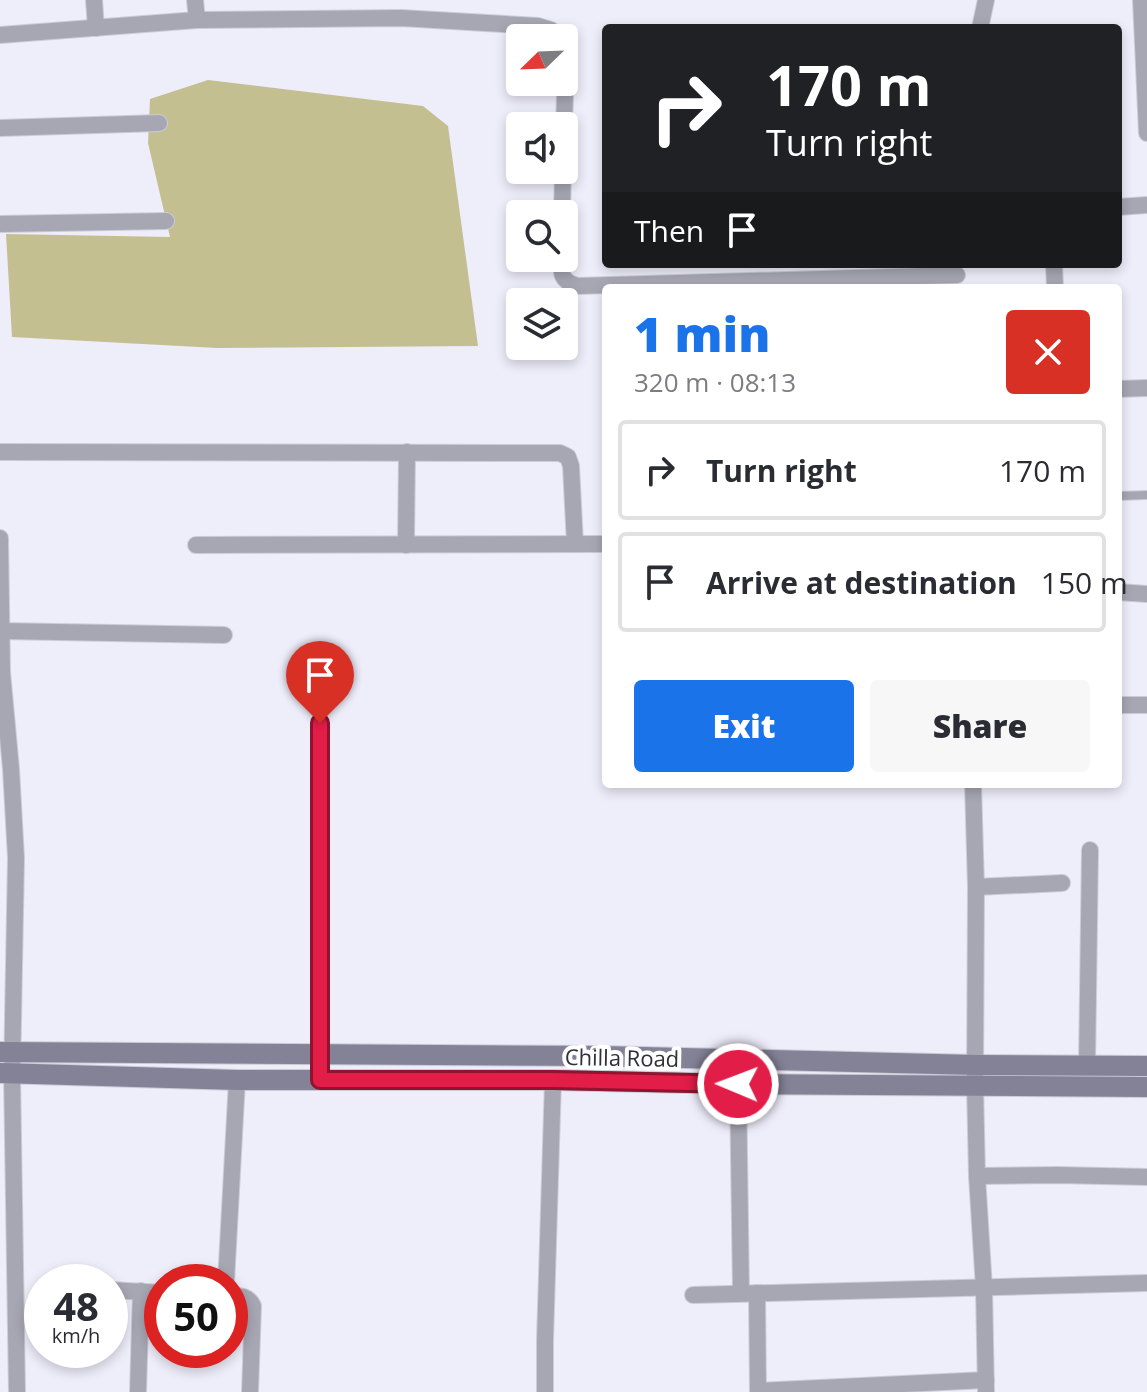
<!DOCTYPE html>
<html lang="en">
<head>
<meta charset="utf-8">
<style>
  :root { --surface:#fff; --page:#f7f7f7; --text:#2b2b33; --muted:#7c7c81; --line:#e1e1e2; --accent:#1a73e8 }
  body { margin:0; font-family:"Open Sans",sans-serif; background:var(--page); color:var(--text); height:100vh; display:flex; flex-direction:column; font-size:30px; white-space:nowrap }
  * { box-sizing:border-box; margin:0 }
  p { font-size:26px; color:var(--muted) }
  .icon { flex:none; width:44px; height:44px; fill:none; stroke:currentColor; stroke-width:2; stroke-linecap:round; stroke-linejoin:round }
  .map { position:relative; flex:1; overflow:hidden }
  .details { position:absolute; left:602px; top:284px; width:520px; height:504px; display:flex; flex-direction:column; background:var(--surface); border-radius:8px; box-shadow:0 4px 12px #0003 }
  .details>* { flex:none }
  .top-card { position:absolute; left:602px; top:24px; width:520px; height:244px; border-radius:8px; box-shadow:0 4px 12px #0003; background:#202124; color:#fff; overflow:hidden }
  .needle { width:52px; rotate:247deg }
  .controls { position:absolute; left:506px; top:24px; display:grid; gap:16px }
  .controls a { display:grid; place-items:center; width:72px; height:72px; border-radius:8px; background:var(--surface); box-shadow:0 4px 12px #0003; font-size:40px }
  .speed { position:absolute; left:24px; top:1264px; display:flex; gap:16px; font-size:40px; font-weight:700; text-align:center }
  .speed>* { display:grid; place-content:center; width:104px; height:104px; border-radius:50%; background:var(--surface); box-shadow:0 4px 12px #0003; line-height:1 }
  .speed small { font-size:20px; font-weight:400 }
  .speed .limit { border:12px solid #d22; background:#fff; color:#111 }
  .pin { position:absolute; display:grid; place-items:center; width:68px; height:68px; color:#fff; margin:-82px -34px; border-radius:50% 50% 50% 0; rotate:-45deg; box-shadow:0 0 8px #0007 }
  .pin .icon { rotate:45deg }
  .me { position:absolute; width:88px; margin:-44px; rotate:271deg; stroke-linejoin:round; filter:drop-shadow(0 0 6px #0008) }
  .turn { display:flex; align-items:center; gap:28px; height:168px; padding:0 32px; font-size:36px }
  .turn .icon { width:104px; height:104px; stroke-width:2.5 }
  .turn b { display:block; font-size:56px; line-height:68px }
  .then { display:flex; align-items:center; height:76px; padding:0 32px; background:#0003; gap:16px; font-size:30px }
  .round { display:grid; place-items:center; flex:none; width:84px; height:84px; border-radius:8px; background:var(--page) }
  .head { display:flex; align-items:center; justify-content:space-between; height:136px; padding:0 32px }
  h1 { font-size:48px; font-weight:800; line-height:60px; color:var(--accent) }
  .button { display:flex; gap:16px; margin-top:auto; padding:16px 32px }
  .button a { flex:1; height:92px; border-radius:8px; background:var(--accent); color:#fff; font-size:32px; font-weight:800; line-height:92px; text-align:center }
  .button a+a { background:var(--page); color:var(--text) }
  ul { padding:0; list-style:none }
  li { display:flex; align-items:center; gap:24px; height:100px; margin:0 16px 12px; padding:0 16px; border:4px solid var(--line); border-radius:8px }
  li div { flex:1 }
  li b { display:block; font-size:30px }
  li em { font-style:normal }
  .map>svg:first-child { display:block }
  .green { fill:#c4bf91 }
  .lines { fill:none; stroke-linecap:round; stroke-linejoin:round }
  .service-casing { stroke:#cccbd8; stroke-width:10 }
  .minor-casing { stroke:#cccbd8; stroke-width:18 }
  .secondary-casing { stroke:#cccbd8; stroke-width:22 }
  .service { stroke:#a7a6b3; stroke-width:8 }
  .minor { stroke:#a7a6b3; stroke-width:16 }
  .secondary { stroke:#848296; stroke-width:20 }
  .route-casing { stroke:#92132f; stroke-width:20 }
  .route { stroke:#e11d48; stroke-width:14 }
  .labels { text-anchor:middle; stroke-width:8; stroke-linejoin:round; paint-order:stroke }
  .street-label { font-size:22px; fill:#302f3b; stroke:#fff }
</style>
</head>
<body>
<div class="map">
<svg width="1147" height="1392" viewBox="0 0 1147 1392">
  <rect width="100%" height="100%" fill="#eeedfa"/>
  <polygon class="green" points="208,80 423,106 448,126 478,346 217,348 12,337 6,234 170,237 148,143 150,99"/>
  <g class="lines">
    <defs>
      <polyline id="service" points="1118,496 1147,495"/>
      <g id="minor">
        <polyline points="94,0 96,28"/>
        <polyline points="195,0 197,20"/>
        <polyline points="1141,0 1147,133"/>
        <polyline points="980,28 986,0"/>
        <polyline points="0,35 197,20 401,18 538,26 551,30 561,38"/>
        <polyline points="564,47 566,59 564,128"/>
        <polyline points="0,128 159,123"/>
        <polyline points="1118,207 1147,205"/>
        <polyline points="562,214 563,170"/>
        <polyline points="0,224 166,221"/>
        <path d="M561,258C561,274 561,281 577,286L957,275"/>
        <polyline points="1054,264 1055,288"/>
        <polyline points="1118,389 1147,388"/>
        <polyline points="0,452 560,453 568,457 571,466 575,544"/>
        <polyline points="0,538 2,672 11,769 16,858 12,1074 17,1392"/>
        <polyline points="196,545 606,544"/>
        <polyline points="406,545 407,452"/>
        <polyline points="1118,592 1147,594"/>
        <polyline points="1,631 224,635"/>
        <polyline points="1118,705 1147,705"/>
        <polyline points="320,723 320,1080"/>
        <polyline points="973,784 976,887 975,1085 977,1176 984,1288 986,1392"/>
        <polyline points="976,887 1062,883"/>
        <polyline points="1087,1065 1090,850"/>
        <polyline points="738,1084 741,1293"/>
        <polyline points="977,1176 1058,1175 1147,1177"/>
        <polyline points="226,1282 237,1080"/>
        <polyline points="110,1290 162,1293"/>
        <polyline points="757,1293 758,1392"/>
        <polyline points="693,1295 1147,1283"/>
        <path d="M230,1296C240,1296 248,1295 253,1306L250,1392"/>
        <polyline points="758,1391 986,1380"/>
        <polyline points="138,1392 141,1291"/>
        <polyline points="545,1392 545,1340 553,1080"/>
      </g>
      <g id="secondary">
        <polyline points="0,1052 602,1056 976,1065 1147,1066"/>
        <polyline points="0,1073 237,1080 553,1080 738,1084 1147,1087"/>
      </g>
    </defs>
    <use href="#service" class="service-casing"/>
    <use href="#minor" class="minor-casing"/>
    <use href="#secondary" class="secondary-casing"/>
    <use href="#service" class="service"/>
    <use href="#minor" class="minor"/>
    <use href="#secondary" class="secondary"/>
  </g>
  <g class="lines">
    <defs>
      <polyline id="route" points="320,723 320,1080 553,1080 738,1084"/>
    </defs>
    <use href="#route" class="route-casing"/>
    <use href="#route" class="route"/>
  </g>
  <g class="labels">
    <g class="street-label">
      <text transform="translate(622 1058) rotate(1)" y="8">Chilla Road</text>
    </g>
  </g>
</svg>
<div class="controls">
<a><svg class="needle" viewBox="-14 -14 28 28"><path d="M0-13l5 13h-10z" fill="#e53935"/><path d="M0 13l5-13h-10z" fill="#7c7c81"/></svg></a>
<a><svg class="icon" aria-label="sound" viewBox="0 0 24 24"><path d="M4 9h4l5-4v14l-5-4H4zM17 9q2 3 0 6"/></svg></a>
<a><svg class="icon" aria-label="search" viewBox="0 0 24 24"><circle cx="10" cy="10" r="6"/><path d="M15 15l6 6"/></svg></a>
<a><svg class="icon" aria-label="layers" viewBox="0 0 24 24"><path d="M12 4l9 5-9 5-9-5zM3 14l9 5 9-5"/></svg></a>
</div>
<div class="speed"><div>48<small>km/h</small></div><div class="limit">50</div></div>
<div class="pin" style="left:320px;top:723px;background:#d93025"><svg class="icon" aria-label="arrive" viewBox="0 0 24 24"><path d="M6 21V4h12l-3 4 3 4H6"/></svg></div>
<svg class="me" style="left:738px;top:1084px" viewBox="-20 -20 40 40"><circle r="17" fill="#e11d48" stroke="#fff" stroke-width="3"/><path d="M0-11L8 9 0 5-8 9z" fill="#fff"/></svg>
<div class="top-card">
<div class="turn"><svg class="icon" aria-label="right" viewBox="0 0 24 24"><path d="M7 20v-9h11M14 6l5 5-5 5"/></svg><div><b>170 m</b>Turn right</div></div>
<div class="then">Then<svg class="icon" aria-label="arrive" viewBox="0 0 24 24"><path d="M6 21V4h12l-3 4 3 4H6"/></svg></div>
</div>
<section class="details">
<div class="head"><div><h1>1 min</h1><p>320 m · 08:13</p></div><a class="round" style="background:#d93025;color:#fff"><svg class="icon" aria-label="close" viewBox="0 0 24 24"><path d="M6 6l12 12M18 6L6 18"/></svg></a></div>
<ul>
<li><svg class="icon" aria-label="right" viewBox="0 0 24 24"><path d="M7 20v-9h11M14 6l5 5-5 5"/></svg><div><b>Turn right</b></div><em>170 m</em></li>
<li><svg class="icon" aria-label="arrive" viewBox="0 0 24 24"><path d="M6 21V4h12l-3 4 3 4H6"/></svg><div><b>Arrive at destination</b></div><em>150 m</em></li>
</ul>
<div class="button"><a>Exit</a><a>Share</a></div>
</section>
</div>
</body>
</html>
